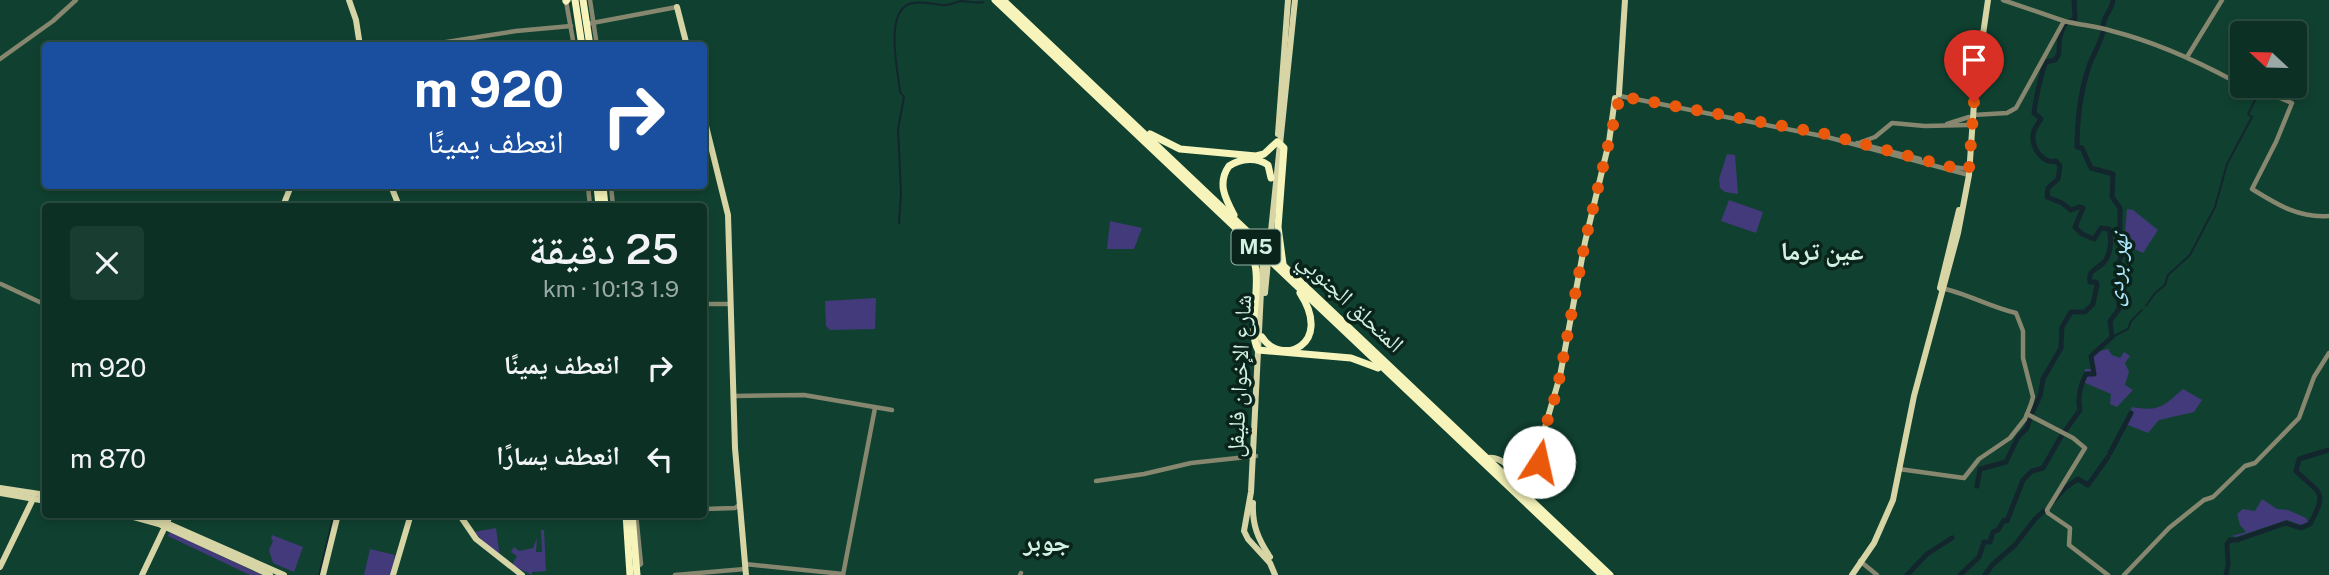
<!DOCTYPE html>
<html lang="ar">
<head>
<meta charset="utf-8">
<style>
  :root { --surface:#0c3124; --page:#1a3d31; --text:#f1f3f6; --muted:#9aa9a6; --line:#2c4c41 }
  body { margin:0; font-family:"Public Sans","Noto Naskh Arabic",sans-serif; background:var(--page); color:var(--text); direction:rtl; height:100vh; display:flex; flex-direction:column; font-size:26px; white-space:nowrap }
  * { box-sizing:border-box; margin:0 }
  p { font-size:23px; color:var(--muted) }
  .icon { flex:none; width:38px; height:38px; fill:none; stroke:currentColor; stroke-width:2; stroke-linecap:round; stroke-linejoin:round }
  .map { position:relative; flex:1; overflow:hidden; direction:ltr }
  .sheet { position:absolute; left:42px; top:203px; width:665px; height:315px; display:flex; flex-direction:column; background:var(--surface); border-radius:7px; box-shadow:0 4px 10px #0003,0 0 0 2px var(--line); direction:rtl }
  .sheet>* { flex:none }
  .top-card { position:absolute; left:42px; top:42px; width:665px; height:147px; border-radius:7px; box-shadow:0 4px 10px #0003,0 0 0 2px var(--line); direction:rtl; background:#1a4fa0; color:#fff; overflow:hidden }
  .needle { width:46px; rotate:292deg }
  .buttons { position:absolute; left:2230px; top:21px; display:grid; gap:14px }
  .buttons a { display:grid; place-items:center; width:77px; height:77px; border-radius:7px; background:var(--surface); box-shadow:0 4px 10px #0003,0 0 0 2px var(--line); font-size:35px }
  .pin { position:absolute; display:grid; place-items:center; width:60px; height:60px; color:#fff; margin:-72px -30px; border-radius:50% 50% 50% 0; rotate:-45deg; box-shadow:0 0 7px #0007 }
  .pin .icon { rotate:45deg }
  .me { position:absolute; width:77px; margin:-38px; rotate:10deg; stroke-linejoin:round; filter:drop-shadow(0 0 5px #0008) }
  .turn { display:flex; align-items:center; gap:24px; height:147px; padding:0 28px; font-size:32px }
  .turn .icon { width:91px; height:91px; stroke-width:2.5 }
  .turn b { display:block; font-size:49px; line-height:60px }
  .round { display:grid; place-items:center; flex:none; width:74px; height:74px; border-radius:7px; background:var(--page) }
  .headline { display:flex; align-items:center; justify-content:space-between; height:119px; padding:0 28px }
  h1 { font-size:42px; font-weight:600; line-height:52px }
  ul { padding:0; list-style:none }
  li { display:flex; align-items:center; gap:21px; height:91px; padding:0 28px }
  li div { flex:1 }
  li b { display:block; font-size:26px }
  li em { font-style:normal }
  .map>svg:first-child { display:block }
  .green { fill:#423a7a }
  .lines { fill:none; stroke-linecap:round; stroke-linejoin:round }
  .stream { stroke:#14262d; stroke-width:2 }
  .river { stroke:#14262d; stroke-width:5 }
  .minor { stroke:#87876f; stroke-width:4.5 }
  .major { stroke:#d7d5a5; stroke-width:6 }
  .highway { stroke:#f6f4ba; stroke-width:7 }
  .major-bridge { stroke:#d7d5a5; stroke-width:6 }
  .route { stroke:#ea580c; stroke-width:12; stroke-dasharray:0 21.6 }
  .labels { text-anchor:middle; stroke-width:7; stroke-linejoin:round; paint-order:stroke }
  .shield { fill:#0a241b; stroke:#96b4a7; stroke-width:2 }
  .shield-label { font-size:21px; font-weight:bold; fill:#d2f1e3 }
  .street-label { font-size:23px; fill:#d2f1e3; stroke:#0a241b }
  .water-label { font-size:24px; font-style:italic; fill:#ade5fd; stroke:#0a241b }
  .quarter-label { font-size:26px; font-weight:bold; fill:#d2f1e3; stroke:#0a241b }
</style>
</head>
<body>
<div class="map">
<svg width="2329" height="575" viewBox="0 0 2329 575">
  <rect width="100%" height="100%" fill="#104130"/>
  <g class="green">
    <polygon points="1727,154 1735,155 1738,194 1725,192 1720,188 1719,179"/>
    <polygon points="1729,200 1763,212 1756,233 1721,221"/>
    <polygon points="2127,209 2133,210 2158,230 2143,253 2128,246 2125,233"/>
    <polygon points="1110,221 1142,228 1134,249 1107,249"/>
    <polygon points="876,298 875,329 830,330 826,326 825,301"/>
    <polygon points="2108,349 2112,355 2120,358 2124,352 2130,356 2125,363 2129,372 2125,385 2133,390 2117,407 2110,404 2111,394 2083,382 2085,369 2094,369 2091,353"/>
    <path d="M2183,389L2202,400L2194,412L2159,420L2148,433L2123,423L2132,407C2159,412 2164,406 2183,389Z"/>
    <polygon points="2262,499 2277,509 2288,510 2306,518 2308,522 2301,525 2287,520 2236,537 2232,536 2246,532 2240,525 2237,514 2243,509 2255,511"/>
    <polygon points="496,528 500,557 474,532"/>
    <polygon points="541,530 544,530 546,571 532,572 532,575 512,565 517,556 511,552 514,547 519,551 533,548 537,538 536,552 542,552"/>
    <polygon points="169,533 172,533 262,575 250,575 168,536"/>
    <polygon points="272,535 303,547 294,572 273,563 269,550 273,541 271,538"/>
    <polygon points="370,549 395,555 391,575 364,575"/>
  </g>
  <g class="lines">
    <g class="stream">
      <path d="M899,223L901,193L898,129L904,97L900,92C898,70 883,8 913,3C924,1 935,5 945,5C951,5 956,2 961,1C969,1 975,4 983,2"/>
      <polyline points="2146,306 2155,293 2165,285 2168,275 2190,255 2215,207 2227,164 2252,117 2248,114 2257,96"/>
      <polyline points="2112,337 2128,329 2131,321 2142,310"/>
      <polyline points="319,575 334,514"/>
    </g>
    <g class="river">
      <path d="M2103,26C2104,15 2112,10 2113,0"/>
      <path d="M2032,413L2040,396L2043,379L2061,348L2062,327L2071,312H2085L2093,304L2097,285L2096,282H2090C2088,271 2094,271 2102,264C2111,257 2112,239 2109,229L2101,228L2094,239L2082,234L2075,227L2083,208L2079,207L2071,210L2062,203L2047,197L2048,188L2058,179L2060,166L2056,161C2043,164 2032,149 2033,135C2033,129 2038,125 2041,119L2034,113C2035,102 2042,69 2046,62L2055,60L2059,54C2059,42 2059,35 2065,24L2075,19L2074,0"/>
      <path d="M2065,431L2080,410C2077,397 2080,386 2086,374H2094L2091,356L2112,337L2110,321L2119,309L2118,267L2124,245L2120,232V208L2112,197L2113,174L2091,168L2082,148L2077,147C2077,121 2080,94 2088,69C2092,56 2100,45 2103,32"/>
      <polyline points="2110,453 2131,413"/>
      <polyline points="1977,486 1980,469 2006,462 2018,437 2027,428 2030,418"/>
      <polyline points="2052,502 2065,488 2078,479 2088,485 2108,457"/>
      <polyline points="1907,575 1927,554 1952,538"/>
      <polyline points="1960,575 1979,557 1984,542 1990,542 1993,532 1998,530 2004,520 2007,521 2023,480 2032,471 2043,468 2062,435"/>
      <polyline points="1985,575 1992,565 2015,545 2035,519 2044,511"/>
      <path d="M2226,575L2228,565L2227,544L2230,540H2237L2286,523L2301,528L2310,524C2329,490 2319,494 2296,471L2299,459L2329,450"/>
    </g>
    <g class="minor">
      <polyline points="590,0 597,46"/>
      <polyline points="2003,0 2064,21"/>
      <polyline points="566,1 574,46"/>
      <polyline points="587,24 677,7"/>
      <polyline points="421,46 516,31 571,26"/>
      <polyline points="2187,57 2222,0"/>
      <polyline points="0,59 53,21 76,0"/>
      <path d="M2251,86L2292,103L2276,142L2252,189C2278,205 2298,218 2329,216"/>
      <polyline points="1620,96 1827,137 1969,175"/>
      <path d="M1973,115L2007,113L2016,108L2064,21C2080,25 2096,26 2112,31C2155,42 2195,60 2234,81L2242,83"/>
      <polyline points="1947,124 1969,117"/>
      <polyline points="1861,142 1875,137 1892,123 1925,126 1968,125"/>
      <polyline points="1857,143 1920,159"/>
      <polyline points="1952,167 1969,169"/>
      <polyline points="588,186 590,206"/>
      <polyline points="611,186 613,206"/>
      <polyline points="1,284 46,305"/>
      <polyline points="704,304 731,304"/>
      <polyline points="733,396 804,395 892,410"/>
      <polyline points="2027,414 2073,438 2085,448 2047,510 2048,513 2070,528 2069,545 2108,575"/>
      <path d="M1899,469L1964,478L1979,459L2010,438L2025,419L2031,404L2033,397L2023,358V331L2016,313C1990,307 1966,293 1941,288"/>
      <polyline points="1096,481 1144,474 1191,463 1256,456"/>
      <polyline points="704,509 735,508 739,505"/>
      <polyline points="636,514 641,564 637,567"/>
      <polyline points="1860,561 1877,575"/>
      <polyline points="745,564 843,574"/>
      <polyline points="675,575 745,569"/>
      <polyline points="843,575 875,408"/>
      <polyline points="1020,575 1021,573"/>
      <polyline points="2124,575 2169,528 2204,500 2213,497 2245,466 2255,463 2299,418 2314,377 2329,353"/>
    </g>
    <g class="major">
      <polyline points="349,0 356,20 360,46"/>
      <polyline points="677,7 687,46"/>
      <polyline points="1619,94 1625,0"/>
      <polyline points="704,118 728,215 735,448 746,575"/>
      <polyline points="1278,134 1288,0"/>
      <polyline points="391,186 399,206"/>
      <polyline points="283,206 291,186"/>
      <polyline points="1271,231 1295,0"/>
      <polyline points="1262,271 1251,492 1244,531 1248,539 1270,563 1275,575"/>
      <polyline points="1940,288 1959,210"/>
      <polyline points="1265,293 1267,272"/>
      <path d="M1488,458C1503,455 1515,477 1533,475L1539,466L1540,444L1560,376L1585,242L1609,142L1615,98"/>
      <polyline points="0,488 46,495"/>
      <polyline points="0,493 46,501"/>
      <path d="M1253,503C1252,525 1258,539 1270,557"/>
      <polyline points="123,514 159,524 270,575"/>
      <polyline points="459,514 476,539 522,575"/>
      <polyline points="155,518 284,575"/>
      <polyline points="0,567 33,499"/>
      <polyline points="142,575 171,514"/>
      <polyline points="323,575 338,514"/>
      <polyline points="393,575 411,514"/>
      <polyline points="1852,575 1874,543 1893,500 1914,396 1958,233 1969,175 1975,89 1988,0"/>
    </g>
    <g class="highway">
      <polyline points="575,0 582,46"/>
      <polyline points="583,0 590,46"/>
      <polyline points="995,0 1602,575"/>
      <polyline points="1003,0 1610,575"/>
      <polyline points="566,1 567,0"/>
      <polyline points="1150,134 1180,149 1256,156 1264,154 1277,142"/>
      <polyline points="1279,143 1284,148 1278,227 1283,264"/>
      <polyline points="597,186 599,206"/>
      <polyline points="603,186 605,206"/>
      <path d="M1234,215C1225,198 1217,183 1229,166C1241,158 1257,157 1268,165L1271,178"/>
      <path d="M1239,235C1245,245 1252,254 1255,265C1261,291 1247,328 1258,350L1351,358L1378,368"/>
      <path d="M1262,337C1281,367 1334,345 1300,293"/>
      <polyline points="626,514 630,575"/>
      <polyline points="632,514 637,575"/>
    </g>
    <g class="major-bridge">
      <polyline points="1262,271 1266,244"/>
      <polyline points="1267,272 1271,231"/>
    </g>
  </g>
  <g class="lines">
    <polyline class="route" points="1539,462 1540,444 1557,391 1585,242 1620,96 1821,133 1955,168 1969,169 1974,102"/>
  </g>
  <g class="labels">
    <rect class="shield" x="1231.5" y="229.5" width="49" height="35" rx="5"/>
    <g class="shield-label">
      <text x="1256" y="254">M5</text>
    </g>
    <g class="street-label">
      <text transform="translate(1351 302) rotate(43)" y="8">المتحلق الجنوبي</text>
      <text transform="translate(1239 376) rotate(-87)" y="8">شارع الإخوان فليفل</text>
    </g>
    <g class="water-label">
      <text transform="translate(2117 270) rotate(-85)" y="8">نهر بردى</text>
    </g>
    <g class="quarter-label">
      <text x="1822" y="260">عين ترما</text>
      <text x="1047" y="551">جوبر</text>
    </g>
  </g>
</svg>
<div class="buttons">
<a><svg class="needle" viewBox="-14 -14 28 28"><path d="M0-13l5 13h-10z" fill="#e53935"/><path d="M0 13l5-13h-10z" fill="#9aa9a6"/></svg></a>
</div>
<div class="pin" style="left:1974px;top:102px;background:#d93025"><svg class="icon" aria-label="arrive" viewBox="0 0 24 24"><path d="M6 21V4h12l-3 4 3 4H6"/></svg></div>
<svg class="me" style="left:1539px;top:462px" viewBox="-20 -20 40 40"><circle r="19" fill="#fff"/><path d="M0-13L10 11 0 6-10 11z" fill="#ea580c"/></svg>
<div class="top-card">
<div class="turn"><svg class="icon" aria-label="right" viewBox="0 0 24 24"><path d="M7 20v-9h11M14 6l5 5-5 5"/></svg><div><b>920 m</b>انعطف يمينًا</div></div>
</div>
<section class="sheet">
<div class="headline"><div><h1>25 دقيقة</h1><p>1.9 km · 10:13</p></div><a class="round"><svg class="icon" aria-label="close" viewBox="0 0 24 24"><path d="M6 6l12 12M18 6L6 18"/></svg></a></div>
<ul>
<li><svg class="icon" aria-label="right" viewBox="0 0 24 24"><path d="M7 20v-9h11M14 6l5 5-5 5"/></svg><div><b>انعطف يمينًا</b></div><em>920 m</em></li>
<li><svg class="icon" aria-label="left" viewBox="0 0 24 24"><path d="M17 20v-9H6M10 6l-5 5 5 5"/></svg><div><b>انعطف يسارًا</b></div><em>870 m</em></li>
</ul>
</section>
</div>
</body>
</html>
